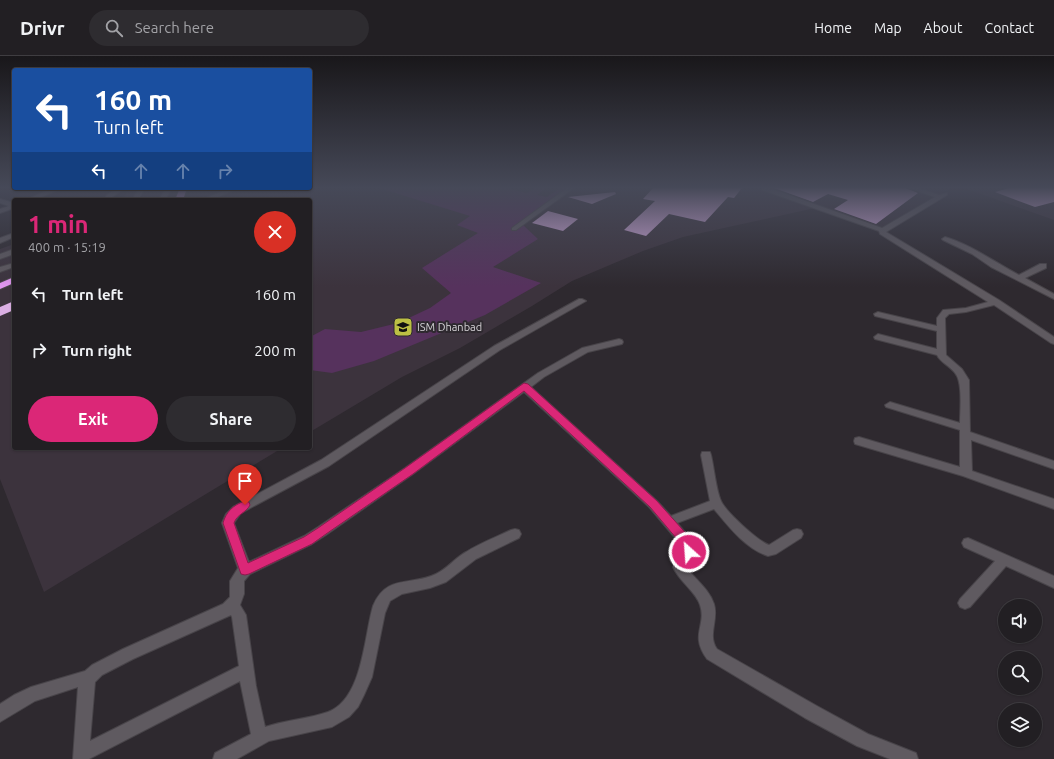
<!DOCTYPE html>
<html lang="en">
<head>
<meta charset="utf-8">
<style>
  :root { --surface:#221f23; --page:#2e2c30; --text:#f1f3f6; --muted:#a2a2a6; --line:#3f3d41; --accent:#db2777 }
  body { margin:0; font-family:Ubuntu,sans-serif; background:var(--page); color:var(--text); height:100vh; display:flex; flex-direction:column; font-size:15px; white-space:nowrap }
  * { box-sizing:border-box; margin:0 }
  p { font-size:13px; color:var(--muted) }
  .icon { flex:none; width:22px; height:22px; fill:none; stroke:currentColor; stroke-width:2; stroke-linecap:round; stroke-linejoin:round }
  .map { position:relative; flex:1; overflow:hidden }
  .panel { position:absolute; left:12px; top:142px; width:300px; height:252px; display:flex; flex-direction:column; background:var(--surface); border-radius:4px; box-shadow:0 1px 3px #0004,0 0 0 1px var(--line) }
  .panel>* { flex:none }
  .top-card { position:absolute; left:12px; top:12px; width:300px; height:122px; border-radius:4px; box-shadow:0 1px 3px #0004,0 0 0 1px var(--line); background:#1a4fa0; color:#fff; overflow:hidden }
  .tools { position:absolute; left:998px; top:543px; display:grid; gap:8px }
  .tools a { display:grid; place-items:center; width:44px; height:44px; border-radius:50%; background:var(--surface); box-shadow:0 1px 3px #0004,0 0 0 1px var(--line); font-size:20px }
  .pin { position:absolute; display:grid; place-items:center; width:34px; height:34px; color:#fff; margin:-41px -17px; border-radius:50% 50% 50% 0; rotate:-45deg; box-shadow:0 0 4px #0007 }
  .pin .icon { rotate:45deg }
  .me { position:absolute; width:44px; margin:-22px; rotate:334deg; stroke-linejoin:round; filter:drop-shadow(0 0 3px #0008) }
  .turn { display:flex; align-items:center; gap:14px; height:84px; padding:0 16px; font-size:18px }
  .turn .icon { width:52px; height:52px; stroke-width:2.5 }
  .turn b { display:block; font-size:28px; line-height:34px }
  .lanes { display:flex; align-items:center; height:38px; padding:0 16px; background:#0003; justify-content:center; gap:20px; direction:ltr }
  .lanes .off { opacity:.35 }
  .round { display:grid; place-items:center; flex:none; width:42px; height:42px; border-radius:21px; background:var(--page) }
  .overview { display:flex; align-items:center; justify-content:space-between; height:68px; padding:0 16px }
  h1 { font-size:24px; font-weight:600; line-height:30px; color:var(--accent) }
  .button { display:flex; gap:8px; margin-top:auto; padding:8px 16px }
  .button a { flex:1; height:46px; border-radius:24px; background:var(--accent); color:#fff; font-size:16px; font-weight:600; line-height:46px; text-align:center }
  .button a+a { background:var(--page); color:var(--text) }
  ul { padding:0; list-style:none }
  li { display:flex; align-items:center; gap:12px; height:56px; padding:0 16px }
  li div { flex:1 }
  li b { display:block; font-size:15px }
  li em { font-style:normal }
  header { display:flex; align-items:center; gap:24px; box-sizing:border-box; height:56px; padding:0 20px; background:var(--surface); border-bottom:1px solid var(--line) }
  header strong { font-size:19px }
  nav { display:flex; gap:22px; margin-inline-start:auto; font-size:14px }
  .search { width:280px; height:36px; background:var(--page); display:flex; align-items:center; gap:10px; box-sizing:border-box; padding:0 14px; border-radius:22px; color:var(--muted); font-size:15px }
  .map>svg:first-child { display:block }
  .built { fill:#3c333d }
  .green { fill:#56325d }
  .building { fill:#dbafe4 }
  .lines { fill:none; stroke-linecap:round; stroke-linejoin:round }
  .minor-casing { stroke:#484449; stroke-width:2 }
  .highway-casing { stroke:#484449; stroke-width:2 }
  .minor { fill:#5f5a60; fill-rule:evenodd }
  .highway { fill:#e197f0; fill-rule:evenodd }
  .route { fill:#db2777; stroke:#8e194d }
  .labels { text-anchor:middle; stroke-width:4; stroke-linejoin:round; paint-order:stroke }
  .poi-label { font-size:11px; fill:#d6d3d7; stroke:#2e292f; text-anchor:start }
</style>
</head>
<body>
<header>
<strong>Drivr</strong>
<div class="search"><svg class="icon" aria-label="search" viewBox="0 0 24 24"><circle cx="10" cy="10" r="6"/><path d="M15 15l6 6"/></svg>Search here</div>
<nav><a>Home</a><a>Map</a><a>About</a><a>Contact</a></nav>
</header>
<div class="map">
<svg width="1054" height="703" viewBox="0 0 1054 703">
  <rect width="100%" height="100%" fill="#2e292f"/>
  <g class="built">
    <polygon points="131,132 951,132 929,144 885,172 815,152 683,181 643,195 572,225 532,250 460,292 402,321 310,376 310,144 121,144"/>
    <polygon points="964,132 1054,132 1054,164 984,139"/>
    <polygon points="14,188 14,392 282,392 44,536 0,423 0,193"/>
  </g>
  <polygon class="green" points="379,132 507,132 527,137 534,132 546,132 537,139 547,141 560,132 570,132 523,169 538,183 493,211 541,227 485,259 374,305 332,317 310,314 310,281 325,273 361,276 398,267 430,252 451,237 422,212 478,177 457,169 470,160"/>
  <g class="building">
    <polygon points="653,132 742,132 734,142 728,141 705,166 669,158 646,180 624,174 655,145 643,143"/>
    <polygon points="774,132 906,132 918,137 876,168 834,153 848,144 828,138 813,146"/>
    <polygon points="1009,132 1054,132 1054,146 1035,151 995,136"/>
    <polygon points="615,136 616,138 592,148 568,141"/>
    <polygon points="548,155 578,163 563,175 532,167"/>
    <polygon points="14,245 14,254 0,260 0,251"/>
  </g>
  <g class="lines">
    <defs>
      <g id="minor">
        <polygon points="53,132 62,132 34,144 26,144"/>
        <polygon points="118,132 125,132 112,141 110,144 104,144 107,139"/>
        <polygon points="139,132 145,132 138,144 132,144"/>
        <polygon points="166,132 172,132 165,144 159,144"/>
        <polygon points="230,132 239,132 211,144 202,144"/>
        <polygon points="567,132 574,132 516,174 512,174 512,172"/>
        <path d="M762,132H769L882,172L935,141L908,132H918L939,139L947,137V139L886,176L999,244L1054,281V288L1051,287L994,249L966,256L949,258L945,262L946,299L962,313L969,324L970,376L1054,405V413L971,384L972,415L1054,443V453L963,420L855,388L854,385L855,382L859,381L960,411V374L886,351L885,349L890,346L960,367C960,354 963,326 955,317C950,310 940,306 937,299L875,283L874,281L878,278L937,293V275L875,260L874,258L878,256L937,270V262L943,254L966,252L988,246L880,178L879,175L762,134Z"/>
        <polygon points="0,143 14,147 14,152 0,157 0,153 9,150 0,147"/>
        <polygon points="14,177 14,181 0,187 0,182"/>
        <path d="M945,181C972,189 994,206 1019,219L1040,208H1046V212L1025,222L1054,238V243L991,211L972,198L943,184L942,183Z"/>
        <polygon points="14,193 14,198 0,203 0,198"/>
        <polygon points="14,207 14,211 0,216 0,211"/>
        <path d="M579,243H582L586,245L500,294L329,410L241,457L234,467L249,506L304,480L318,471L405,412L538,317L582,292L619,283L622,284L623,286L622,288L588,296L544,321L531,331L657,445L671,460L710,445L701,399L702,396H710L711,399C714,411 716,434 721,445C726,456 758,485 769,489L793,474L797,473L801,474L803,478L801,482L776,498L768,500C745,492 729,471 714,453L677,467L691,483L695,496L686,511C695,523 709,533 714,548C719,564 707,579 717,593L817,650L868,678L916,697L918,703H890L857,690L805,662L707,603C689,578 707,570 700,549C696,536 679,525 673,511L682,495L681,489L649,451L524,336L413,418L326,479L312,488L250,518L244,525V538L240,549L246,559L256,630L265,671C286,664 308,663 328,656C363,643 364,580 373,550C386,518 411,530 436,518C447,513 455,502 466,496C480,487 496,481 511,474L515,473L519,474L521,478L519,482L476,503L446,526L430,532L402,538L390,545L385,557L372,621L364,639L358,651L349,661L332,671L269,685L237,703H213L215,697L251,678L240,625L89,703H73L78,631L35,645L0,666V648L14,639L31,631L85,615L92,609L123,593L223,548L230,541V525L238,512L222,467L226,458L233,451L321,404L494,290ZM231,559L232,561L239,610L90,685L95,626L102,619L133,603Z"/>
        <polygon points="968,482 1054,520 1054,532 1006,510 970,551 965,553 960,551 958,547 960,543 995,505 964,491 962,487 964,483"/>
      </g>
      <g id="highway">
        <polygon points="180,132 187,132 183,144 175,144"/>
        <polygon points="14,221 14,227 0,233 0,227"/>
      </g>
    </defs>
    <use href="#minor" class="minor-casing"/>
    <use href="#highway" class="highway-casing"/>
    <use href="#minor" class="minor"/>
    <use href="#highway" class="highway"/>
  </g>
  <linearGradient id="sky" x2="0" y2="1"><stop stop-color="#19171a"/><stop offset="0.57" stop-color="#464958"/><stop offset="1" stop-color="#464958" stop-opacity="0"/></linearGradient>
  <rect width="1054" height="231" fill="url(#sky)"/>
  <path class="route" d="M524,327L528,328L657,445L691,483L694,496L693,500L689,501L685,500L682,489L650,451L524,335L413,418L326,478L312,488L249,518L245,519L241,518L223,467C226,456 233,449 245,445L249,446L250,449C246,457 237,458 234,467L248,507L304,481L318,472L405,412Z"/>
  <defs>
    <symbol id="university-square" viewBox="-11 -11 22 22"><rect x="-9" y="-9" width="18" height="18" rx="4" fill="#bcbf44" stroke="#2e292f"/><path d="M0-5L7-2L0 1L-7-2ZM-4 1L0 2.5L4 1V4Q0 6-4 4Z" fill="#111"/></symbol>
  </defs>
  <g fill-rule="evenodd">
    <use href="#university-square" x="392" y="260" width="22" height="22"/>
  </g>
  <g class="labels">
    <g class="poi-label">
      <text x="417" y="275">ISM Dhanbad</text>
    </g>
  </g>
</svg>
<div class="tools">
<a><svg class="icon" aria-label="sound" viewBox="0 0 24 24"><path d="M4 9h4l5-4v14l-5-4H4zM17 9q2 3 0 6"/></svg></a>
<a><svg class="icon" aria-label="search" viewBox="0 0 24 24"><circle cx="10" cy="10" r="6"/><path d="M15 15l6 6"/></svg></a>
<a><svg class="icon" aria-label="layers" viewBox="0 0 24 24"><path d="M12 4l9 5-9 5-9-5zM3 14l9 5 9-5"/></svg></a>
</div>
<div class="pin" style="left:245px;top:449px;background:#d93025"><svg class="icon" aria-label="arrive" viewBox="0 0 24 24"><path d="M6 21V4h12l-3 4 3 4H6"/></svg></div>
<svg class="me" style="left:689px;top:496px" viewBox="-20 -20 40 40"><circle r="17" fill="#db2777" stroke="#fff" stroke-width="3"/><path d="M0-11L8 9 0 5-8 9z" fill="#fff"/></svg>
<div class="top-card">
<div class="turn"><svg class="icon" aria-label="left" viewBox="0 0 24 24"><path d="M17 20v-9H6M10 6l-5 5 5 5"/></svg><div><b>160 m</b>Turn left</div></div>
<div class="lanes"><svg class="icon" aria-label="left" viewBox="0 0 24 24"><path d="M17 20v-9H6M10 6l-5 5 5 5"/></svg><svg class="icon off" aria-label="ahead" viewBox="0 0 24 24"><path d="M12 20V5M6 11l6-6 6 6"/></svg><svg class="icon off" aria-label="ahead" viewBox="0 0 24 24"><path d="M12 20V5M6 11l6-6 6 6"/></svg><svg class="icon off" aria-label="right" viewBox="0 0 24 24"><path d="M7 20v-9h11M14 6l5 5-5 5"/></svg></div>
</div>
<section class="panel">
<div class="overview"><div><h1>1 min</h1><p>400 m · 15:19</p></div><a class="round" style="background:#d93025;color:#fff"><svg class="icon" aria-label="close" viewBox="0 0 24 24"><path d="M6 6l12 12M18 6L6 18"/></svg></a></div>
<ul>
<li><svg class="icon" aria-label="left" viewBox="0 0 24 24"><path d="M17 20v-9H6M10 6l-5 5 5 5"/></svg><div><b>Turn left</b></div><em>160 m</em></li>
<li><svg class="icon" aria-label="right" viewBox="0 0 24 24"><path d="M7 20v-9h11M14 6l5 5-5 5"/></svg><div><b>Turn right</b></div><em>200 m</em></li>
</ul>
<div class="button"><a>Exit</a><a>Share</a></div>
</section>
</div>
</body>
</html>
